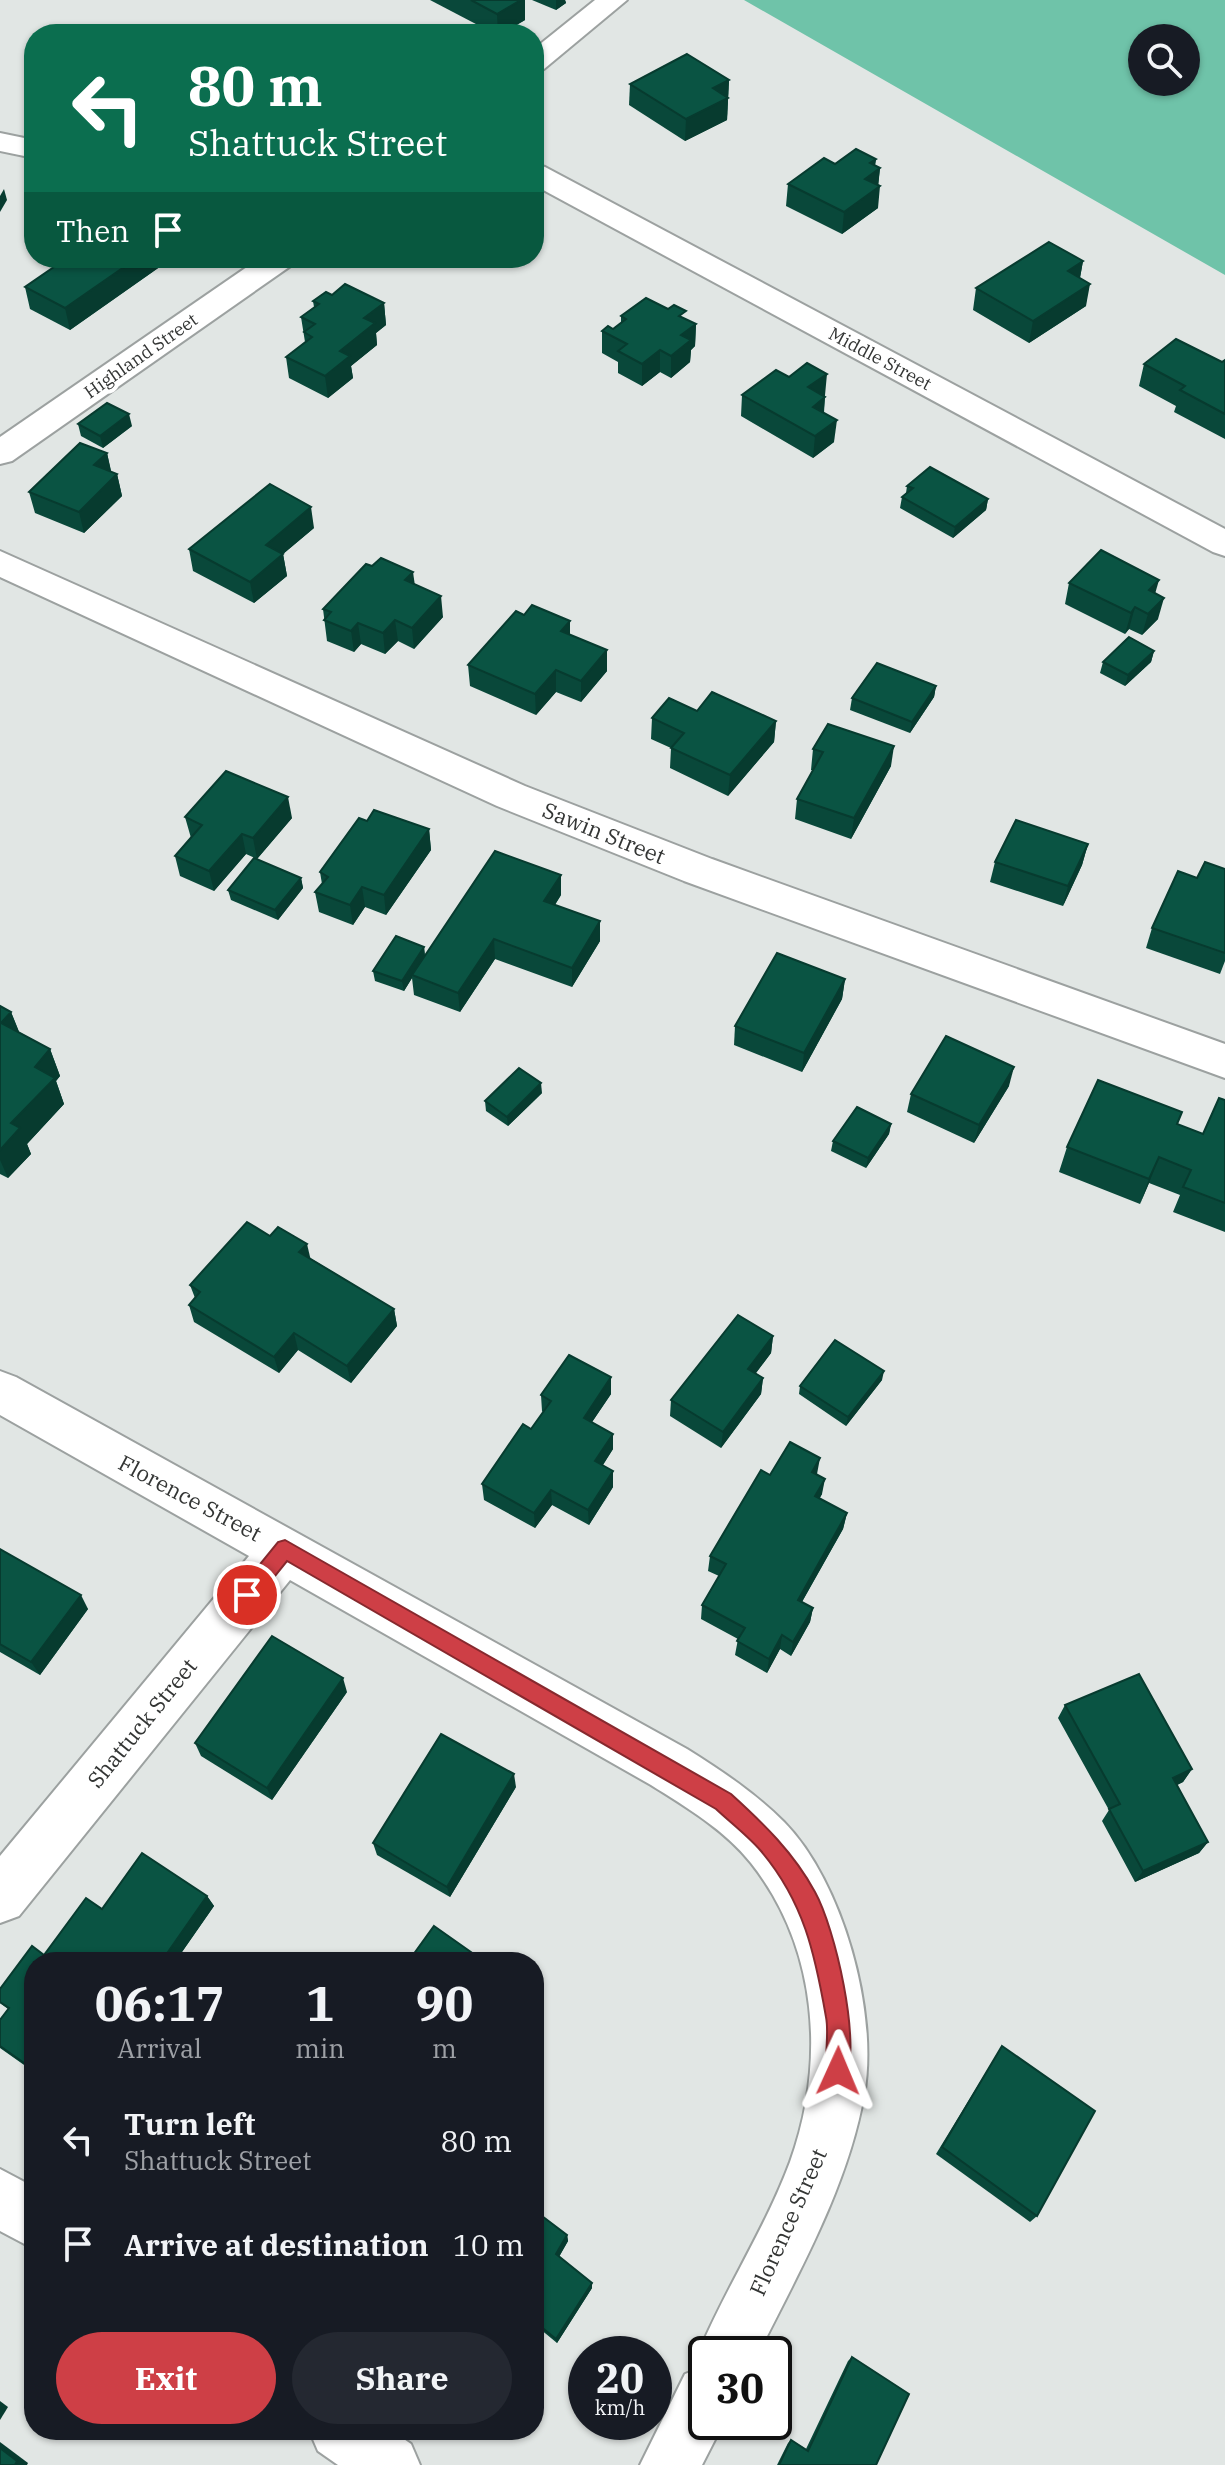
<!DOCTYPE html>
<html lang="en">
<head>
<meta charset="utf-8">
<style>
  :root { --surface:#171b24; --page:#242831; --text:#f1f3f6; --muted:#9ea1a6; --accent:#ce3f46 }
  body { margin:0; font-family:"IBM Plex Serif",serif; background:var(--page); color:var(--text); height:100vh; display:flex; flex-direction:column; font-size:30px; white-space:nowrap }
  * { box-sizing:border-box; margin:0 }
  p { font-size:26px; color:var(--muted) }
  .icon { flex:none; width:44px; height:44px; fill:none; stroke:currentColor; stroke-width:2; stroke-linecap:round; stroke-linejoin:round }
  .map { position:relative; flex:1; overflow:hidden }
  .sheet { position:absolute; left:24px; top:1952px; width:520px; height:488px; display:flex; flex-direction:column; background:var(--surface); border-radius:32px; box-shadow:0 2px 6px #0004 }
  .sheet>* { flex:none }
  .hud { position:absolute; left:24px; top:24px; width:520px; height:244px; border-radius:32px; box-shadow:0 2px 6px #0004; background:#0b6e4f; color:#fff; overflow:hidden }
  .fabs { position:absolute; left:1128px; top:24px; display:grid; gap:16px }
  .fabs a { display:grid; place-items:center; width:72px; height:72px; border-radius:50%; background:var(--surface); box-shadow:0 2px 6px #0004; font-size:40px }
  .speed { position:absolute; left:568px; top:2336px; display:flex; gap:16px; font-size:40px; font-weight:700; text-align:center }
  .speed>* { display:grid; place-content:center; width:104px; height:104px; border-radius:50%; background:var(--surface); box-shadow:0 2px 6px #0004; line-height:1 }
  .speed small { font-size:20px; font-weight:400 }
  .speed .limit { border:4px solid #111; border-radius:12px; background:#fff; color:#111 }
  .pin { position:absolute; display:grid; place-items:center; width:68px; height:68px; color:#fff; margin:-34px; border:4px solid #fff; border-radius:50%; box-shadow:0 2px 8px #0007 }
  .me { position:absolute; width:88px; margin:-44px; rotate:1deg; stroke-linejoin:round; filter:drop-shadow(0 0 6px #0008) }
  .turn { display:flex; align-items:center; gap:28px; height:168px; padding:0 32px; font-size:36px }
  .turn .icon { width:104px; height:104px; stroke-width:2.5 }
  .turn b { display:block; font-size:56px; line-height:68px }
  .then { display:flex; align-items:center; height:76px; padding:0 32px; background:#0003; gap:16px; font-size:30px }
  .eta { display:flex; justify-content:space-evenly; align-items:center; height:136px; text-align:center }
  .eta b { font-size:48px; font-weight:700; line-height:56px }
  .cta { display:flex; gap:16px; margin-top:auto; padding:16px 32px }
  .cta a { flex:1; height:92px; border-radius:48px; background:var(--accent); color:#fff; font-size:32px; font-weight:700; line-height:92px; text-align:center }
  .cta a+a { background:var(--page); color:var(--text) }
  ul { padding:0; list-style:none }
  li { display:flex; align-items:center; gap:24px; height:104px; padding:0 32px }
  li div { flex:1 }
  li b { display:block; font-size:30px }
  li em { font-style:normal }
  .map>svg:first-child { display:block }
  .forest { fill:#6fc3a9; fill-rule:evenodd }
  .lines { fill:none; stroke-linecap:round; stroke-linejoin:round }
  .minor-casing { stroke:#9ca1a0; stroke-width:4 }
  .minor { fill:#fff; fill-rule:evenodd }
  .wall { fill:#09483a }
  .shaded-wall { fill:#073b2f }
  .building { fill:#0a5443; stroke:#073b2f; stroke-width:2 }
  .route { fill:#ce3f46; stroke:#86292e; stroke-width:2 }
  .labels { text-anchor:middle; stroke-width:8; stroke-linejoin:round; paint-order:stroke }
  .far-street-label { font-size:18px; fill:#333534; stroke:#fff }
  .street-label { font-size:22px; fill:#333534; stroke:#fff }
</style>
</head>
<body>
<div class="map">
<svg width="1225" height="2465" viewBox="0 0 1225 2465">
  <rect width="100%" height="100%" fill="#e1e6e4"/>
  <path class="forest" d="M744,0H1225V275ZM1142,38H1186V82H1142Z"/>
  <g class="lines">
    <defs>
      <g id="minor">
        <polygon points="595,0 627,0 544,69 534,72 534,49"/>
        <polygon points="0,133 34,140 34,158 0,151"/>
        <polygon points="534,164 545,167 1225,529 1225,556 1213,552 534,185"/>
        <polygon points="260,258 297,258 292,265 12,461 0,464 0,437"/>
        <polygon points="0,551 525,786 712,859 1225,1044 1225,1078 684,881 497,806 0,577"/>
        <path d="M0,1371L16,1377L687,1749C722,1771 755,1793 784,1822C843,1882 879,2013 864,2095C848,2186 799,2272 758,2354H706V2422H724L702,2465H640L685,2374L703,2367L698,2354C725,2289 765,2229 790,2162C826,2062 818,1948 751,1863C725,1830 686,1807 651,1785L290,1580L19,1916L0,1923V1856L249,1556L0,1415Z"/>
        <polygon points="0,2169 34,2187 34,2249 0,2231"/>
        <polygon points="309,2430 391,2430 411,2444 420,2465 338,2465 318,2451"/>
      </g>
    </defs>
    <use href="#minor" class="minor-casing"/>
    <use href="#minor" class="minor"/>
  </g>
  <g class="wall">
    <polygon points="430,0 525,0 525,20 501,34 495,34"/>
    <polygon points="532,0 565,0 566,3 556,10"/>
    <polygon points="729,80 727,120 685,141 629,105 630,84"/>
    <polygon points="876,159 875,165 880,168 878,185 878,208 842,234 786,206 788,184 835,164"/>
    <polygon points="67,258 159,258 161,266 70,330 30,309 25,287"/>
    <polygon points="1083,261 1080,278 1086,306 1029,343 973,310 976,288"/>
    <polygon points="332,295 384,303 386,325 376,333 377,345 351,366 353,378 328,398 289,378 286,357 305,342 301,317 314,307 313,301"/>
    <polygon points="621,316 685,319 696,324 695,346 691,350 690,362 671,378 660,372 642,386 618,373 618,362 602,353 602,331 613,329 621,323"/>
    <polygon points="1225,360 1225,439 1174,412 1176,406 1139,386 1144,364 1222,362"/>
    <polygon points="742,395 825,395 824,413 834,442 813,458 741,416"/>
    <polygon points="78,424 132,426 103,448 81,436"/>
    <polygon points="107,453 111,472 117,474 122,496 84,533 35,513 29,492"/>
    <polygon points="907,486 988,499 986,510 953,538 900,508 902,497 906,493"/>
    <polygon points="314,528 283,554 287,576 254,603 193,571 189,549"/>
    <polygon points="1069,583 1155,593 1158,619 1142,635 1129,629 1125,634 1065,604"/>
    <polygon points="415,585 443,617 414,649 398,641 385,654 361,644 354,652 327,641 323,609"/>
    <polygon points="570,635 607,671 581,702 556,692 536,715 470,686 468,665"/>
    <polygon points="1154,651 1151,662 1125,686 1100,673 1103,662"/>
    <polygon points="936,686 934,697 910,733 850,710 852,698"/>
    <polygon points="697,711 776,721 774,742 728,796 670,768 671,748 651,739 652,718"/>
    <polygon points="813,749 891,766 851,839 795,819 797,799 813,770 811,770"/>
    <polygon points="185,817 292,818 257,859 246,854 214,891 180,876 175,856 191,838"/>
    <polygon points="367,821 429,829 431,850 386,915 365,907 353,925 319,912 315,892 322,884 320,872"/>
    <polygon points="1088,844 1082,865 1063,906 990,882 995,862"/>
    <polygon points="1225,869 1225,961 1220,974 1146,948 1152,928 1197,878"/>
    <polygon points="301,878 303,888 278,920 231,900 228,890"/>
    <polygon points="561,895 555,905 600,921 600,941 572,987 495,959 460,1012 414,995 412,978 404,991 375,981 373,971 424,947 425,956"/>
    <polygon points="845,979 842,999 802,1072 734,1045 735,1026"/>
    <polygon points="0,1006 11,1012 19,1032 50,1049 60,1076 56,1081 64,1104 27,1144 31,1154 8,1178 0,1174"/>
    <polygon points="1009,1086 974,1143 907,1112 911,1094"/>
    <polygon points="542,1093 508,1126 486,1111 485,1101"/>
    <polygon points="1225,1100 1225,1232 1173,1212 1180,1195 1149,1183 1140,1204 1059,1172 1067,1147 1177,1124 1203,1134"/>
    <polygon points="891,1124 889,1134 866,1168 831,1151 833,1141"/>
    <polygon points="310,1258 394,1309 397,1326 351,1383 298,1350 279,1373 194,1322 189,1305 195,1298 190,1285"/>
    <polygon points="773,1336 771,1353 756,1373 763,1378 761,1394 721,1448 670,1416 671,1400"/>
    <polygon points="611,1377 611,1394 592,1422 613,1449 603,1465 613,1487 589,1525 552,1505 535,1528 484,1500 482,1484 531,1429 543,1412 542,1411 541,1395"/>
    <polygon points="882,1380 846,1426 799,1394 800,1386"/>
    <polygon points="770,1475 817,1475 822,1494 819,1499 847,1513 843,1529 802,1602 813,1608 810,1622 791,1656 780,1649 767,1673 735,1655 738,1639 701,1619 702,1605 719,1576 708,1571 710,1556"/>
    <polygon points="0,1549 88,1609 40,1675 0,1652"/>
    <polygon points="347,1692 272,1800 201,1756 195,1743"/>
    <polygon points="1065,1705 1192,1769 1183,1782 1177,1785 1208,1842 1199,1853 1135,1882 1102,1821 1109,1810 1058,1718"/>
    <polygon points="516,1787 450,1897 377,1855 373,1843"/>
    <polygon points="142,1853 207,1896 214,1906 175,1962 34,1962 34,2072 0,2048 0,2020 8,2009 0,2003 0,1989 32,1946 44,1955 86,1898 102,1909"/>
    <polygon points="1002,2046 1037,2216 1030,2222 936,2154"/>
    <polygon points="534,2210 567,2235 568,2241 559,2257 592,2283 592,2288 557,2343 534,2324"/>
    <polygon points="852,2357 876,2465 777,2465 788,2443 791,2440 806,2449 848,2361"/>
  </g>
  <g class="shaded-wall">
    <polygon points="521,0 525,0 525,20 501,34 498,34 497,14"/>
    <polygon points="556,0 565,0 566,3 556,10"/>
    <polygon points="729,80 727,120 685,141 686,119 713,88"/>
    <polygon points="876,159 874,172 880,168 878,188 880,186 878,208 842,234 844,212 865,179 870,163"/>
    <polygon points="4,189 7,200 0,212 0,196"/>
    <polygon points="137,258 159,258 161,266 70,330 65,308"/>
    <polygon points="1083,261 1079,283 1068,271"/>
    <polygon points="1090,284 1086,306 1029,343 1033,321"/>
    <polygon points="384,303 386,325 376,333 377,345 351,366 353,378 328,398 325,376 340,351 364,318"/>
    <polygon points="696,324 695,346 691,350 690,362 671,378 671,356 681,335"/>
    <polygon points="660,350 660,372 642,386 642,364"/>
    <polygon points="827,374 825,395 806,409 808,387"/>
    <polygon points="825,397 823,419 813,407"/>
    <polygon points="129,414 132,426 103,448 100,436"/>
    <polygon points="837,420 834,442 813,458 815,436"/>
    <polygon points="107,453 112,475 94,465"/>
    <polygon points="117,474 122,496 84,533 79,512"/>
    <polygon points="988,499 986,510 953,538 955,527"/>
    <polygon points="311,507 314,528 283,554 287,576 254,603 250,582 266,545"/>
    <polygon points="413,572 416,593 405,580"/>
    <polygon points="1159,580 1153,601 1149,590"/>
    <polygon points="441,596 443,617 414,649 412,628"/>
    <polygon points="1164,598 1158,619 1142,635 1148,614"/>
    <polygon points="1135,607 1129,629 1125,634 1131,613"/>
    <polygon points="395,620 398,641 385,654 383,633"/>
    <polygon points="570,621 570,642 561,631"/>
    <polygon points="358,623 361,644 354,652 351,631"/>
    <polygon points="607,650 607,671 581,702 581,681"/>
    <polygon points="1154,651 1151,662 1125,686 1128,675"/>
    <polygon points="556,670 556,692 536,715 535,694"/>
    <polygon points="936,686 934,697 910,733 912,722"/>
    <polygon points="776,721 774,742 728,796 730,775"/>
    <polygon points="894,746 891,766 851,839 854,818"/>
    <polygon points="288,797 292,818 257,859 253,838"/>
    <polygon points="429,829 431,850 386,915 384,895"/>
    <polygon points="242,834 246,854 214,891 209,871"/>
    <polygon points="1088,844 1082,865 1063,906 1068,886"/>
    <polygon points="561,875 561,895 544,921 544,901"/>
    <polygon points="301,878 303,888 278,920 275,910"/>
    <polygon points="362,887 365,907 353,925 350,905"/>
    <polygon points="600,921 600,941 572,987 572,968"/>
    <polygon points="494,939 495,959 460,1012 458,993"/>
    <polygon points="424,947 425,957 412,975 412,978 404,991 402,981"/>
    <polygon points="845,979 842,999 802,1072 804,1053"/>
    <polygon points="11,1012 22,1039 1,1023"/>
    <polygon points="50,1049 60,1076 56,1081 64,1104 27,1144 31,1154 8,1178 0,1160 0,1150 35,1067"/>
    <polygon points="1014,1067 1009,1086 974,1143 979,1125"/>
    <polygon points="541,1083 542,1093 508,1126 507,1117"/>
    <polygon points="891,1124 889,1134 866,1168 868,1158"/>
    <polygon points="1159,1157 1149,1183 1140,1204 1149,1179"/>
    <polygon points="307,1244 311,1261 299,1252"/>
    <polygon points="394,1309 397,1326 351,1383 347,1366"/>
    <polygon points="294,1333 298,1350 279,1373 274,1357"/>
    <polygon points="773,1336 771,1353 746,1386 748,1369"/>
    <polygon points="884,1371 882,1380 846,1426 848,1417"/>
    <polygon points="611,1377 611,1394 584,1434 584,1418"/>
    <polygon points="763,1378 761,1394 721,1448 723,1432"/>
    <polygon points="613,1434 613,1449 595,1477 595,1461"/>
    <polygon points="820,1458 817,1474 809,1488 812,1472"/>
    <polygon points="613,1471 613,1487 589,1525 588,1510"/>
    <polygon points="825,1479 822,1494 812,1512 815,1496"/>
    <polygon points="551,1490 552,1505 535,1528 534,1513"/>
    <polygon points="847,1513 843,1529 795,1614 798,1600"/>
    <polygon points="81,1595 88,1609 40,1675 31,1662"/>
    <polygon points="813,1608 810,1622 791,1656 793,1642"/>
    <polygon points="782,1635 780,1649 767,1673 769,1659"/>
    <polygon points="343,1678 347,1692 272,1800 267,1788"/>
    <polygon points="1192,1769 1183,1782 1165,1791 1173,1778"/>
    <polygon points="514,1774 516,1787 450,1897 447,1887"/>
    <polygon points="1208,1842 1199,1853 1135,1882 1143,1871"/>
    <polygon points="207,1896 214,1906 175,1962 161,1962"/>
    <polygon points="567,2235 568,2241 557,2260 556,2254"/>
    <polygon points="592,2283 592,2288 557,2343 556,2339"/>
    <polygon points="0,2401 8,2407 0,2420"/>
    <polygon points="0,2442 28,2463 27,2465 15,2465 0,2448"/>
  </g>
  <g class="building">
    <polygon points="471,0 521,0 497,14"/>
    <polygon points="687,54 729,80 713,88 728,98 686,119 630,84"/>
    <polygon points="856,149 876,159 870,163 880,168 865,179 880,186 844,212 788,184 824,158 835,164"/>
    <polygon points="1049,242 1083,261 1068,271 1090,284 1033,321 976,288"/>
    <polygon points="67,258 137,258 65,308 25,287"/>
    <polygon points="345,284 384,303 364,318 375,323 340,351 350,356 325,376 286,357 312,337 304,332 315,324 301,317 319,304 313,301 326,292 332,295"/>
    <polygon points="646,298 668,309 674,305 686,311 679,316 696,324 681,335 691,340 671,356 660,350 642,364 618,351 627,344 602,331 608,326 613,329 626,319 621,316"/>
    <polygon points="1176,339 1222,362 1225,360 1225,414 1180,390 1185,386 1144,364"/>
    <polygon points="807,363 827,374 808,387 825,397 813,407 837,420 815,436 742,395 776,370 789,377"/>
    <polygon points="107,403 129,414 100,436 78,424"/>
    <polygon points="80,443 107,453 94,465 117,474 79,512 29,492"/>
    <polygon points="930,467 988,499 955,527 902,497 913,488 907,486"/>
    <polygon points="270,484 311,507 266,545 283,554 250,582 189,549"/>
    <polygon points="1101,550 1159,580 1149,590 1164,598 1148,614 1135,607 1131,613 1069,583"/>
    <polygon points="381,558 413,572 405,580 441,596 412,628 395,620 383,633 358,623 351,631 324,620 331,612 323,609 366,564 372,566"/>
    <polygon points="532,605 570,621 561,631 607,650 581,681 556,670 535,694 468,665 516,611 524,615"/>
    <polygon points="1129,637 1154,651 1128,675 1103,662"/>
    <polygon points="877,663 936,686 912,722 852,698"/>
    <polygon points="712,692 776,721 730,775 671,748 684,733 652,718 669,698 697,711"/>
    <polygon points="828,724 894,746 854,818 797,799 823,752 813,749"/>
    <polygon points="226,771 288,797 253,838 242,834 209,871 175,856 202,825 185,817"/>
    <polygon points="374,810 429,829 384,895 362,887 350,905 315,892 328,877 320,872 359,818 367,821"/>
    <polygon points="1016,820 1088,844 1068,886 995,862"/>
    <polygon points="495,851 561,875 544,901 600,921 572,968 494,939 458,993 412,975"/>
    <polygon points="254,858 301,878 275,910 228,890"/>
    <polygon points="1205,862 1225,869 1225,953 1152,928 1178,871 1197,878"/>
    <polygon points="396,936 424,947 402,981 373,971"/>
    <polygon points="777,953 845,979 804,1053 735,1026"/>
    <polygon points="0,1006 11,1012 1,1023 50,1049 35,1067 55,1078 11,1123 20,1128 0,1150"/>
    <polygon points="946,1036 1014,1067 979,1125 911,1094"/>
    <polygon points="519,1068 541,1083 507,1117 485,1101"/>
    <polygon points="1098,1080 1182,1112 1177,1124 1203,1134 1219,1098 1225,1100 1225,1203 1183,1187 1191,1170 1159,1157 1149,1179 1067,1147"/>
    <polygon points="857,1107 891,1124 868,1158 833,1141"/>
    <polygon points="247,1222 270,1236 278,1227 307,1244 299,1252 394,1309 347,1366 294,1333 274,1357 189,1305 200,1292 190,1285"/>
    <polygon points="738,1315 773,1336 748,1369 763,1378 723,1432 671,1400"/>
    <polygon points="835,1340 884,1371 848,1417 800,1386"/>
    <polygon points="569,1355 611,1377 584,1418 613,1434 595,1461 613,1471 588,1510 551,1490 534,1513 482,1484 523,1424 531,1429 551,1401 541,1395"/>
    <polygon points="790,1442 820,1458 812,1472 825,1479 815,1496 847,1513 798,1600 813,1608 793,1642 782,1635 769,1659 737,1641 745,1628 702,1605 726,1564 710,1556 761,1470 770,1475"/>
    <polygon points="0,1549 81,1595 31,1662 0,1644"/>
    <polygon points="272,1636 343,1678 267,1788 195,1743"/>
    <polygon points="1139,1674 1192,1769 1173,1778 1208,1842 1143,1871 1109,1809 1120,1804 1065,1705"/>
    <polygon points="441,1734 514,1774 447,1887 373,1843"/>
    <polygon points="142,1853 207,1896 161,1962 34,1962 34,2070 0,2046 0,2020 9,2008 0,2002 0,1989 32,1946 44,1955 86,1898 102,1909"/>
    <polygon points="434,1926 485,1962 408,1962"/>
    <polygon points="1002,2046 1095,2111 1037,2216 942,2147"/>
    <polygon points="534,2210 567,2235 556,2254 592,2283 556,2339 534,2321"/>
    <polygon points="852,2357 909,2394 876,2465 779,2465 791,2440 808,2451"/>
    <polygon points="0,2448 17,2461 15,2465 0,2465"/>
  </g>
  <path class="route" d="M285,1540L731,1794C763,1823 794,1853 815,1892C835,1928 861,2041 846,2079L838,2082L830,2079C822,2060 830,2037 826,2017C815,1954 804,1902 761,1851C748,1836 731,1823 716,1809L287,1561L254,1602L247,1605L240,1602L237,1595L240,1589L278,1542Z"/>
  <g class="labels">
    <g class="far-street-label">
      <text transform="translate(141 356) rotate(-35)" y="6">Highland Street</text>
      <text transform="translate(880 359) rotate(28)" y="6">Middle Street</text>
    </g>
    <g class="street-label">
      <text transform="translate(604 833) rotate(22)" y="8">Sawin Street</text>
      <text transform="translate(190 1498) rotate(28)" y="8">Florence Street</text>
      <text transform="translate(142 1723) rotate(-51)" y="8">Shattuck Street</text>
      <text transform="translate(788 2222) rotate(-66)" y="8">Florence Street</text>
    </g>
  </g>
</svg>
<div class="fabs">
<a><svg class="icon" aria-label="search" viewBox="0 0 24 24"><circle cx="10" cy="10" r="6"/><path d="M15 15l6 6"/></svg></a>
</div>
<div class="speed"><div>20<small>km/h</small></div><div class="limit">30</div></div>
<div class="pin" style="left:247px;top:1595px;background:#d93025"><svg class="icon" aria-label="arrive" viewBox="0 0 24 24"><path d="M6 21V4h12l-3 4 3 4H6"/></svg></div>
<svg class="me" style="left:838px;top:2071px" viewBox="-20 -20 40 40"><path d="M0-17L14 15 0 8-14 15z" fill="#ce3f46" stroke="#fff" stroke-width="4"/></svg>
<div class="hud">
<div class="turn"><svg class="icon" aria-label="left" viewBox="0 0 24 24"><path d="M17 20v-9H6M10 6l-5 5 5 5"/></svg><div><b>80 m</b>Shattuck Street</div></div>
<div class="then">Then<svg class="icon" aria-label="arrive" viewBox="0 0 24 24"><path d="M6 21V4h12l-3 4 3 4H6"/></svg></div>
</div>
<section class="sheet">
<div class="eta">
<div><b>06:17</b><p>Arrival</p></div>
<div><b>1</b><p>min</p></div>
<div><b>90</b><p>m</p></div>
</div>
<ul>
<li><svg class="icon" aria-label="left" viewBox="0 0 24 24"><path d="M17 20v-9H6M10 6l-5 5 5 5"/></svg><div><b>Turn left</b><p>Shattuck Street</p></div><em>80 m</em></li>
<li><svg class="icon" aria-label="arrive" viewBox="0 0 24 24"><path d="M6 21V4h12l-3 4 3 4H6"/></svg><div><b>Arrive at destination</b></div><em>10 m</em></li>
</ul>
<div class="cta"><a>Exit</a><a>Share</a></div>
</section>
</div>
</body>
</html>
